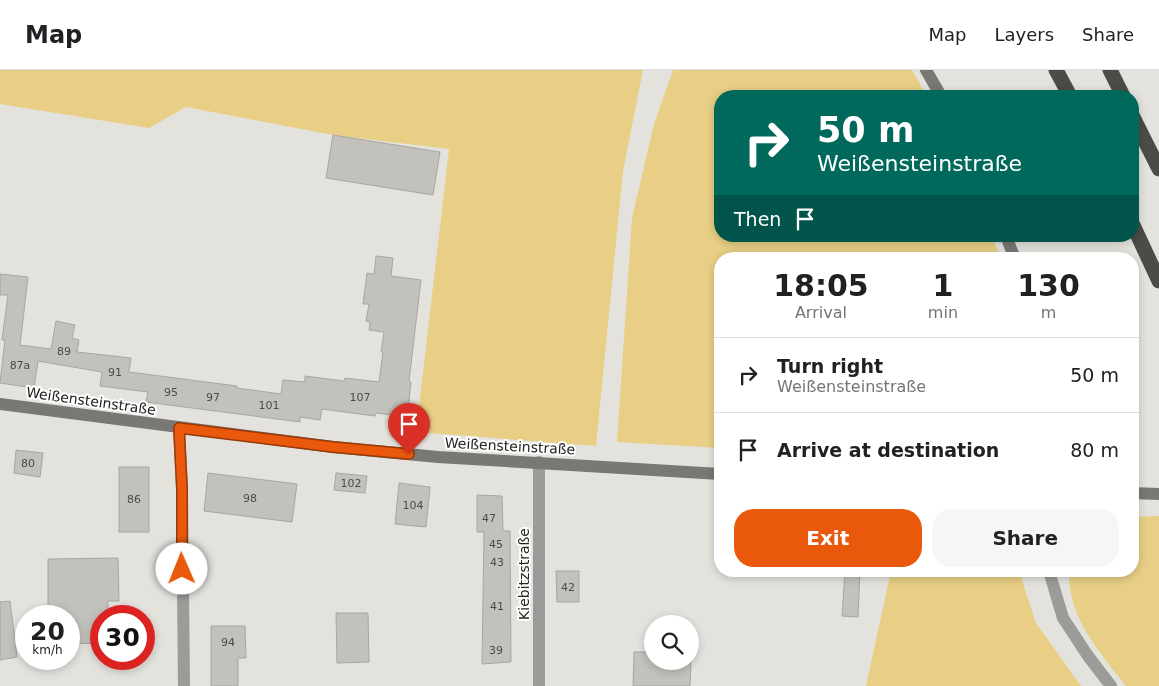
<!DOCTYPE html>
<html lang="en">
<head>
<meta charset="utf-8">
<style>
  :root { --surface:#fff; --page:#f6f6f6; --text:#202124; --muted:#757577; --line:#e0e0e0; --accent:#ea580c }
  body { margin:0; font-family:"DejaVu Sans",sans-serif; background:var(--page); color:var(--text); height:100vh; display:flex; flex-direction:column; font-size:19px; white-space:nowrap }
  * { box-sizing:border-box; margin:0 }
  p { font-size:16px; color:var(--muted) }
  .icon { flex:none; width:28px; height:28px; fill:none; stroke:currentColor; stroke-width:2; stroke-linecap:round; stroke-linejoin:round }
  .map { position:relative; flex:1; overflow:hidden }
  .sheet { position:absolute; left:714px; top:182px; width:425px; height:325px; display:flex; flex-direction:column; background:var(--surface); border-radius:20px; box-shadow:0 2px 8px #0003 }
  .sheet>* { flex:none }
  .top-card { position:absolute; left:714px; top:20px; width:425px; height:152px; border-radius:20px; box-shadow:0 2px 8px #0003; background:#00695c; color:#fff; overflow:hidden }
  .tools { position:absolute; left:644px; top:545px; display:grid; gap:10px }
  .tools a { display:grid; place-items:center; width:55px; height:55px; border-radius:50%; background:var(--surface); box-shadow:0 2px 8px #0003; font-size:25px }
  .speed { position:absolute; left:15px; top:535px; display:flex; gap:10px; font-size:25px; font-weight:700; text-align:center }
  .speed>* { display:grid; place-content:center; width:65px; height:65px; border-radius:50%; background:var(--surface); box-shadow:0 2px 8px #0003; line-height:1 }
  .speed small { font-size:12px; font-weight:400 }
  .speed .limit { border:8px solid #d22; background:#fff; color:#111 }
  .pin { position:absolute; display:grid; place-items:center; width:42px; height:42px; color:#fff; margin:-51px -21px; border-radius:50% 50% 50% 0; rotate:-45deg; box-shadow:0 0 5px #0007 }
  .pin .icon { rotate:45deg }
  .me { position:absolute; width:55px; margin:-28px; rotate:359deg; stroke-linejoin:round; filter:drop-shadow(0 0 4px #0008) }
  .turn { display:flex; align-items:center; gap:18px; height:105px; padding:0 20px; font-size:22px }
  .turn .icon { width:65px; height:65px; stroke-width:2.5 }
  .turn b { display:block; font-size:35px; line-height:42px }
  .then { display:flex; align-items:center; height:48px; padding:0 20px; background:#0003; gap:10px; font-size:19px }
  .eta { display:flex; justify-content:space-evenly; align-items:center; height:85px; text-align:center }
  .eta b { font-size:30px; font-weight:700; line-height:35px }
  .cta { display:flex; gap:10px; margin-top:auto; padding:10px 20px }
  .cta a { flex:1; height:58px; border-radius:20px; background:var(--accent); color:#fff; font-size:20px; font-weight:700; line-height:58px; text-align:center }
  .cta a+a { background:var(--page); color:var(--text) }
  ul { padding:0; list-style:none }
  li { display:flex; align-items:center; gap:15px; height:75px; padding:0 20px; border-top:1px solid var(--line) }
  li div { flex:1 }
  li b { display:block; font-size:19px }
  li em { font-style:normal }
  header { display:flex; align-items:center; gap:30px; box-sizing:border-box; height:70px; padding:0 25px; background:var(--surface); border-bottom:1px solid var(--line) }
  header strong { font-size:24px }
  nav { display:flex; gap:28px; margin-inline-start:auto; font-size:18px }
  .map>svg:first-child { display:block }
  .green { fill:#e8cf85 }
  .building { fill:#c2c1bc; stroke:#a7a6a1 }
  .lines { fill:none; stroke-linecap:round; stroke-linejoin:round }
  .street { stroke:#9b9b99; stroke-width:12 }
  .secondary { stroke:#797875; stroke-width:12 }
  .highway { stroke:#4d4b48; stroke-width:15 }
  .route-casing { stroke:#983908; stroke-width:12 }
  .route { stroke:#ea580c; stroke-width:9 }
  .labels { text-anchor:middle; stroke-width:4; stroke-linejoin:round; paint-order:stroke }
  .number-label { font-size:11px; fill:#4c4b48 }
  .street-label { font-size:14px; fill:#252422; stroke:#fff }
</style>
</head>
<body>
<header>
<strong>Map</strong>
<nav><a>Map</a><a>Layers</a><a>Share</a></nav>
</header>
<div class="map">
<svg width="1159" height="616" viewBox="0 0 1159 616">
  <rect width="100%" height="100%" fill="#e4e2dd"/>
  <g class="green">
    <polygon points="0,0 643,0 623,101 596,376 416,362 449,79 333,65 186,37 149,58 0,34"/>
    <polygon points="673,0 912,0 927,26 720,26 720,166 992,166 1001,189 720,189 720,378 617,372 632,148 654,54"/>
    <path d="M1159,446V616H1126C1100,583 1067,546 1069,501H1132L1133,447Z"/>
    <polygon points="891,501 1019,501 1036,553 1081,616 866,616"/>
  </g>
  <g class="building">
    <polygon points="333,65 440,82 433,125 326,108"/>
    <polygon points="376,186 393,188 391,206 421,210 409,311 411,312 407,347 376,343 375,346 322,339 320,350 300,347 300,352 146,332 148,322 100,316 102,302 38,291 34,318 0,313 5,270 2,270 8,225 0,225 0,204 28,207 20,275 51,279 56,251 75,255 72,268 79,270 77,282 131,288 129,302 237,316 237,318 281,324 283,310 305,312 305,306 344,311 345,308 379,312 383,282 381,282 384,262 369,260 370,252 366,251 369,234 363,234 367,203 374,204"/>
    <polygon points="16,380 43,383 40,407 14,403"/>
    <rect x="119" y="397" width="30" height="65"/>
    <polygon points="208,403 297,414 292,452 204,441"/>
    <polygon points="336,403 367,406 365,423 334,420"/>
    <polygon points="399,413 430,417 426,457 395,454"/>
    <polygon points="477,425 502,426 503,461 510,461 511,592 482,594 484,462 477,462"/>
    <polygon points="118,488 119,531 108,531 108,546 101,546 101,573 69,574 69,546 48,546 48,489"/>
    <polygon points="556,501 579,501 579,532 557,532"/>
    <polygon points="845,501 860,501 858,547 842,546"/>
    <polygon points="10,531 17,587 0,590 0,532"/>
    <polygon points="336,543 368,543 369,592 337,593"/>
    <polygon points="211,556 245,556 246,588 238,588 238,616 211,616"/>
    <polygon points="634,582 652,582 652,591 691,591 690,616 633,616"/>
  </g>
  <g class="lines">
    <g class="street">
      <polyline points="179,358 182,419 184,616"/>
      <polyline points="539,392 539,616"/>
      <polyline points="1049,501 1063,548 1088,586 1111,616"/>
    </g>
    <g class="secondary">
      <polyline points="926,0 941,26"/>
      <polyline points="1006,166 1015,189"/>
      <polyline points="0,334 333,377 438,387 720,404"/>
      <polyline points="1132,423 1159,424"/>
    </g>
    <g class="highway">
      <polyline points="1056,0 1070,26"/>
      <polyline points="1110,0 1123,26"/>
      <polyline points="1132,45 1159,99"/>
      <polyline points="1132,153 1159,211"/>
    </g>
  </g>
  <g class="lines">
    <defs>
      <polyline id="route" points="182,499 182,419 179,358 333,377 409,384"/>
    </defs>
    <use href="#route" class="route-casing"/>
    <use href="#route" class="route"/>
  </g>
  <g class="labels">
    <g class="number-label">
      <text x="64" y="285">89</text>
      <text x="20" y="299">87a</text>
      <text x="115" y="306">91</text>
      <text x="171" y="326">95</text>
      <text x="213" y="331">97</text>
      <text x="360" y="331">107</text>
      <text x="269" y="339">101</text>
      <text x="28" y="397">80</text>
      <text x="351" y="417">102</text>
      <text x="250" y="432">98</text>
      <text x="134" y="433">86</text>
      <text x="413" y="439">104</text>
      <text x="489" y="452">47</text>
      <text x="496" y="478">45</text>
      <text x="497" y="496">43</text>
      <text x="568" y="521">42</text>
      <text x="497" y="540">41</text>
      <text x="228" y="576">94</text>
      <text x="496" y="584">39</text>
    </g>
    <g class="street-label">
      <text transform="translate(91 331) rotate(8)" y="5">Weißensteinstraße</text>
      <text transform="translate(510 376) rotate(3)" y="5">Weißensteinstraße</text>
      <text transform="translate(524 504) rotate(-90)" y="5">Kiebitzstraße</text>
    </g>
  </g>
</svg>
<div class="tools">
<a><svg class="icon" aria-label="search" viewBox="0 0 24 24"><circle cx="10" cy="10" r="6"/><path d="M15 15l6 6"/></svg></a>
</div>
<div class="speed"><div>20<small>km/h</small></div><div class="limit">30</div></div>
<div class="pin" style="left:409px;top:384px;background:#d93025"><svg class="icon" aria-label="arrive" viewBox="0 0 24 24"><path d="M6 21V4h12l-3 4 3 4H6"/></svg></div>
<svg class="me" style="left:182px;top:499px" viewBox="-20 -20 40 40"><circle r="19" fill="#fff"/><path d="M0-13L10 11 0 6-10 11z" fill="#ea580c"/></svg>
<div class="top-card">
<div class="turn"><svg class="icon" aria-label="right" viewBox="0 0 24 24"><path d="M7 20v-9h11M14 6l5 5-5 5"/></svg><div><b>50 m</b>Weißensteinstraße</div></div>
<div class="then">Then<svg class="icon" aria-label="arrive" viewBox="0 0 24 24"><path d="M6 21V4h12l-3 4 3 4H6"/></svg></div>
</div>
<section class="sheet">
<div class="eta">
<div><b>18:05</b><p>Arrival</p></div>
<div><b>1</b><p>min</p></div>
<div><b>130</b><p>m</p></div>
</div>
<ul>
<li><svg class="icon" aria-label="right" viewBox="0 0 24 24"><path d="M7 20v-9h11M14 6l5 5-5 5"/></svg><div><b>Turn right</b><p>Weißensteinstraße</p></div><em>50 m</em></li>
<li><svg class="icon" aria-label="arrive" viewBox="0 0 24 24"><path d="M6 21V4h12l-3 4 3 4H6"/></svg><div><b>Arrive at destination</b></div><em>80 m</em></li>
</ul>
<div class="cta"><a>Exit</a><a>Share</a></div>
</section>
</div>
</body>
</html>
